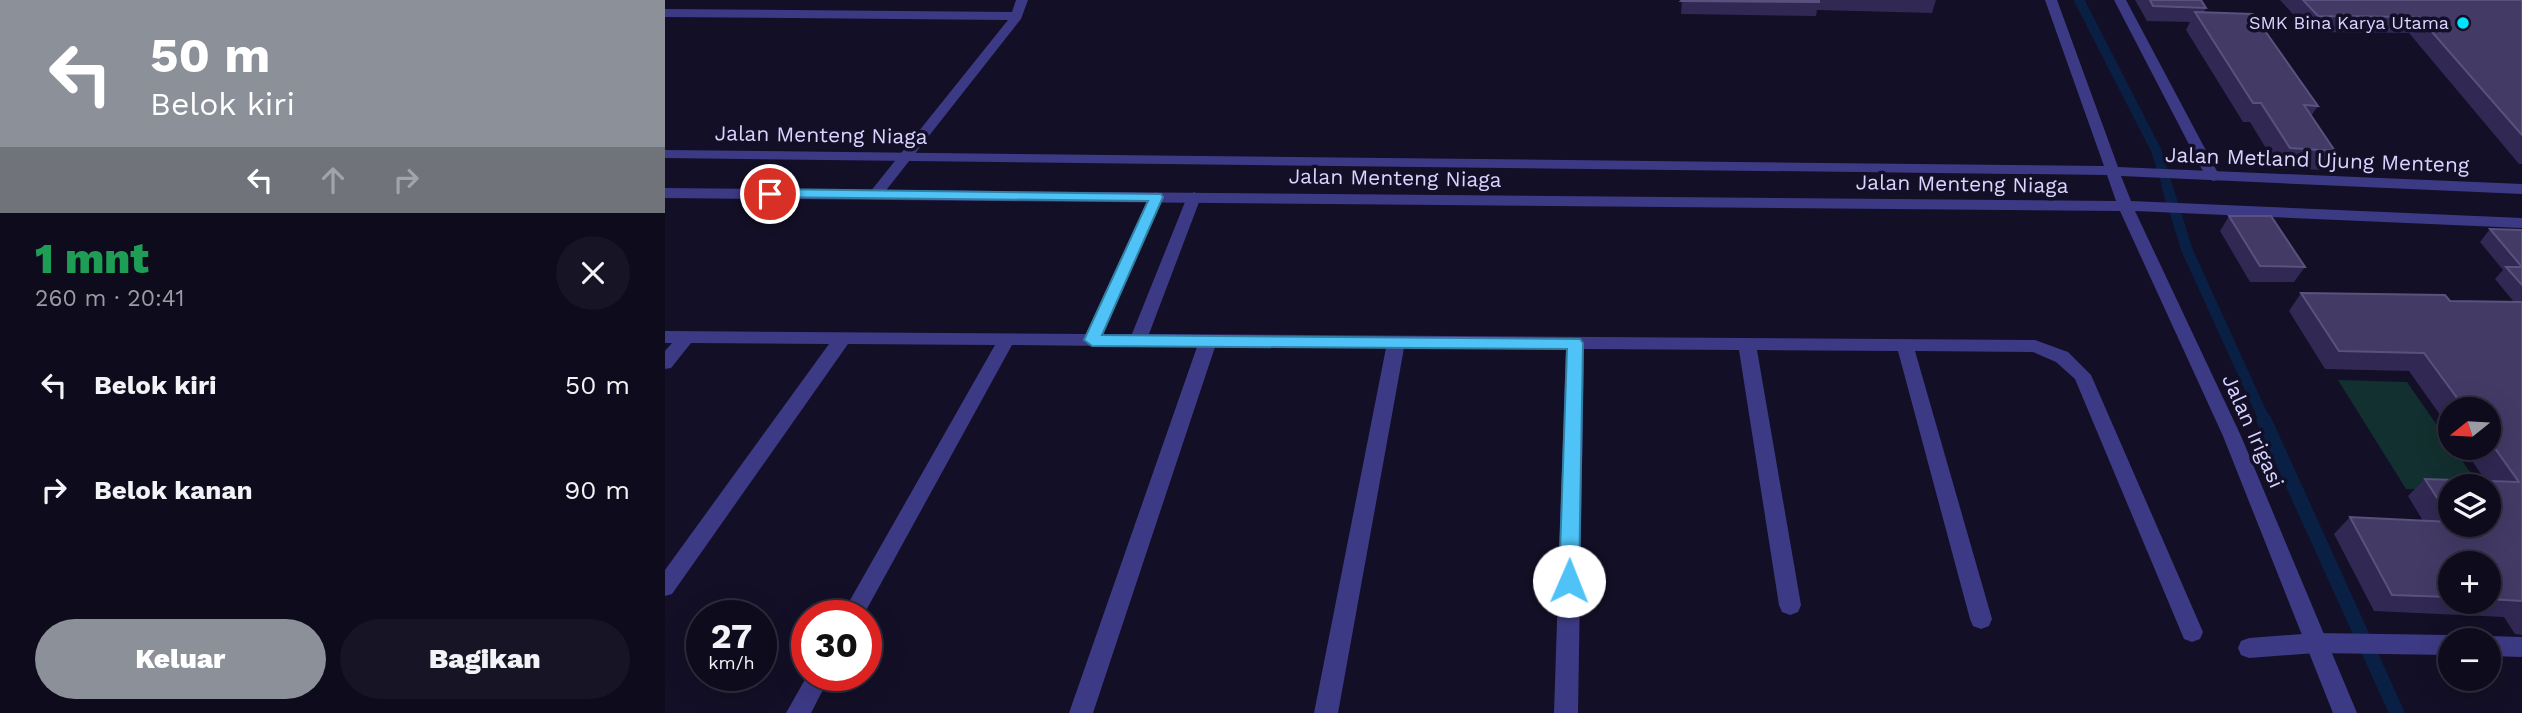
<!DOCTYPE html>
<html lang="id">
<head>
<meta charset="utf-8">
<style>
  :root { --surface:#0e0b1c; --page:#171425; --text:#f1f3f6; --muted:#9b9ba3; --line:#2e2b3b; --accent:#8c9099 }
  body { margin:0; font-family:"Work Sans",sans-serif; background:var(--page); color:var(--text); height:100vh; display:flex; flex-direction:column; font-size:26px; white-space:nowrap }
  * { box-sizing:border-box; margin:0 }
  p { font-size:23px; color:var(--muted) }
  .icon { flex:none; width:38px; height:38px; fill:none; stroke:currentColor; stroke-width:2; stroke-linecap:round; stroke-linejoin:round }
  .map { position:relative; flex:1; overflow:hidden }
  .details { display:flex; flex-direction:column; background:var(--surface); width:665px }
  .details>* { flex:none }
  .top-card { background:#8c9099; color:#fff; overflow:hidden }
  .needle { width:46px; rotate:252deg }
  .controls { position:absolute; left:1773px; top:397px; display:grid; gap:14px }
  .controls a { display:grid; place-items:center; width:63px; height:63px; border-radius:50%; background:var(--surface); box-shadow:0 7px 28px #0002,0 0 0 2px var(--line); font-size:35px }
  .speed { position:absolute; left:21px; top:600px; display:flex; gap:14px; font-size:35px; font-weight:700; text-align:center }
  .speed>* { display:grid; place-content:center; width:91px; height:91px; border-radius:50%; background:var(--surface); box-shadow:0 7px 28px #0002,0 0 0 2px var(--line); line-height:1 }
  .speed small { font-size:18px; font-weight:400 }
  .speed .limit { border:10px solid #d22; background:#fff; color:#111 }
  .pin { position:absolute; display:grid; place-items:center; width:60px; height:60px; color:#fff; margin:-30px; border:4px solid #fff; border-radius:50%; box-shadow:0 2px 7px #0007 }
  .me { position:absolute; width:77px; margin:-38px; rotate:1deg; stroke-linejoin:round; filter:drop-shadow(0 0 5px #0008) }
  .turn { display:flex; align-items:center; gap:24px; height:147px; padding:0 35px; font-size:32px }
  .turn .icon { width:91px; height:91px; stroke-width:2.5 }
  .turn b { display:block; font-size:49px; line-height:60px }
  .lanes { display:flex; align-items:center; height:66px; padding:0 35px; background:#0003; justify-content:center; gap:35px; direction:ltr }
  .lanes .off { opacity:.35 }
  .round { display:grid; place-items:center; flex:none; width:74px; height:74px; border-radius:37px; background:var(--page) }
  .head { display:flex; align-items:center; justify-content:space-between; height:119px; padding:0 35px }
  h1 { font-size:42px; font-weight:800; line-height:52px; color:#1e9e55 }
  .primary-button { display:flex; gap:14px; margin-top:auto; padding:14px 35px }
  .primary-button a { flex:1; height:80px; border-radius:42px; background:var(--accent); color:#fff; font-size:28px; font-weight:800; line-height:80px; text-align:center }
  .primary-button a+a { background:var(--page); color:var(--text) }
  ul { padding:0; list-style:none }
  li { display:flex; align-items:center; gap:21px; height:105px; padding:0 35px }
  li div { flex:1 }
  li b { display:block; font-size:26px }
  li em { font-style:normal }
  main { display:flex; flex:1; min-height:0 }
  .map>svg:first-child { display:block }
  .green { fill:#12302f }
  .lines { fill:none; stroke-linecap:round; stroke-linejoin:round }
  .stream-far2 { stroke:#0a1f44; stroke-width:10 }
  .stream-far1 { stroke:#0a1f44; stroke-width:11 }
  .stream { stroke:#0a1f44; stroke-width:15 }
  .minor { fill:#3d3a85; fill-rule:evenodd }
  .tertiary { fill:#3d3a85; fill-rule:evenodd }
  .wall { fill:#312854; fill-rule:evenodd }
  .building { fill:#433a66; stroke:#5a527e; stroke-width:2 }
  .route { fill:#4fc3f7; stroke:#337fa1; stroke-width:2 }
  .poi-dot { fill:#00e5ff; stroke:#130f26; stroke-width:2.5 }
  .labels { text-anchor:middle; stroke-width:7; stroke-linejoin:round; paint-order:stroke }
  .far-poi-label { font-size:18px; fill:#d9d4ff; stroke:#130f26; text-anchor:end }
  .street-label { font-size:21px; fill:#d9d4ff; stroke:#130f26 }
</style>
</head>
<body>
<main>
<section class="details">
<div class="top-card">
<div class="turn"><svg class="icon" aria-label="left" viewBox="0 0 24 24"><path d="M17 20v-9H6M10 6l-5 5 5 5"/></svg><div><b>50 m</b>Belok kiri</div></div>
<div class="lanes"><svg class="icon" aria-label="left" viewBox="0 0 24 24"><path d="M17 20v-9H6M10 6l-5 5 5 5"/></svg><svg class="icon off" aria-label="ahead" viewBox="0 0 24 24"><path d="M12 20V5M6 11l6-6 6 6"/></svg><svg class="icon off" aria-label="right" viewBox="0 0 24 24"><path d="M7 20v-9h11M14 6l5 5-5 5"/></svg></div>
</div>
<div class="head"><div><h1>1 mnt</h1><p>260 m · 20:41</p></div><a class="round"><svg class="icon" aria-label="close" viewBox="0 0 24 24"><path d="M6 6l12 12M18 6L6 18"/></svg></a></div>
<ul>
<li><svg class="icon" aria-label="left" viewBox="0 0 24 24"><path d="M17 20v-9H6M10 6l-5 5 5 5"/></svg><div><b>Belok kiri</b></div><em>50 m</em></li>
<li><svg class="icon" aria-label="right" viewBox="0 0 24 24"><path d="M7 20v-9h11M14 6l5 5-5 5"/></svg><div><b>Belok kanan</b></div><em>90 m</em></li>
</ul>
<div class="primary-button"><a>Keluar</a><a>Bagikan</a></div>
</section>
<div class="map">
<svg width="1857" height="713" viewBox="0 0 1857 713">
  <rect width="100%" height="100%" fill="#130f26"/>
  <polygon class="green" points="1673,380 1742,382 1785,444 1785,448 1788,448 1815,486 1785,486 1785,490 1741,489"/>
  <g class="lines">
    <polyline class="stream-far2" points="1414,0 1491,150 1503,188"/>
    <polyline class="stream-far1" points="1502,186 1522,250 1600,421"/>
    <polyline class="stream" points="1599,420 1732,713"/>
    <g class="minor">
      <polygon points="351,0 363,0 356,19 215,198 210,200 203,195 205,192 343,20 0,17 0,9 347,12"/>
      <polygon points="1449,0 1461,0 1555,177 1553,180 1548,181 1541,177"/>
      <polygon points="491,192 498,197 438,334 467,334 522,197 529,192 536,197 484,334 1370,340 1403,352 1426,375 1538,632 1535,639 1527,642 1519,639 1410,379 1391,362 1368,352 1250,351 1327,619 1324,626 1316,629 1308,626 1305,619 1233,351 1092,350 1136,605 1133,612 1125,615 1117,612 1114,605 1074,350 919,349 913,713 889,713 901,349 739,348 673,713 649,713 721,348 550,347 428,713 404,713 532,347 347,345 198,616 176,616 330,345 183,344 7,594 0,596 0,570 164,344 26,343 6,368 0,369 0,351 7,343 0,343 0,331 421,334 484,197"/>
      <polygon points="1651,633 1785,635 1794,640 1785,640 1785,655 1651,653 1584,658 1576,655 1573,648 1576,641 1584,638"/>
      <polygon points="1824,636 1857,637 1857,657 1824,656 1824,640 1815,640"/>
      <polygon points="142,676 165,676 146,713 121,713"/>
    </g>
    <polygon class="tertiary" points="1380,0 1392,0 1453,167 1857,184 1857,194 1456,176 1466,201 1857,218 1857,228 1470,211 1576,436 1692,713 1668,713 1558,436 1455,211 0,198 0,188 1451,201 1442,175 0,158 0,150 1439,166"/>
  </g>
  <g class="wall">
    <polygon points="1017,0 1271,0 1267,13 1152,10 1151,16 1016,14"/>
    <polygon points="1470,0 1536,0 1541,8 1539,12 1653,106 1646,116 1670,151 1657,170 1613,168 1585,122 1578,122 1521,30 1525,22 1482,21"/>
    <polygon points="1615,0 1857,0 1857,164 1854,164 1744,33 1644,32"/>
    <polygon points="1564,216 1640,267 1629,282 1585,282 1555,231"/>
    <path d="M1825,229L1857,230V635L1850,634L1839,617L1709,611L1669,534L1685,517L1758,521L1743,496L1760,479L1821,481L1798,448H1824V410H1785V429L1744,371L1660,369L1624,311L1636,293L1785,301L1849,302L1830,279L1838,270L1815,242ZM1785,486L1824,525H1785ZM1785,564H1824V602H1785Z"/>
  </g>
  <g class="building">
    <polygon points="1017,0 1154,0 1154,2 1016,1"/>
    <polygon points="1485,0 1536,0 1541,8 1488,6"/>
    <polygon points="1638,0 1857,0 1857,135 1754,17 1653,16"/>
    <polygon points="1530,12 1588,14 1653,106 1639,105 1670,151 1625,148 1596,103 1588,103"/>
    <polygon points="1564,216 1606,216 1640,267 1595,266"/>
    <polygon points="1825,229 1857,230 1857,267"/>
    <polygon points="1841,267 1857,267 1857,285"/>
    <polygon points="1636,293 1780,295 1785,301 1857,302 1857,601 1824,599 1824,564 1785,564 1785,597 1727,595 1685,517 1785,522 1785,525 1824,525 1824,486 1785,486 1785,518 1760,479 1854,482 1824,440 1824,410 1801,410 1759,353 1674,351"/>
  </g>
  <polygon class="route" points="105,189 496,194 498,197 437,335 915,339 918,343 914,581 911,587 904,589 897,587 894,581 902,349 427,346 419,340 483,201 100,197 98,194"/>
  <circle class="poi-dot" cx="1798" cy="23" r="7"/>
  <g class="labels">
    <g class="far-poi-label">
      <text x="1784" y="29">SMK Bina Karya Utama</text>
    </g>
    <g class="street-label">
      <text transform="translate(156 135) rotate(1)" y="7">Jalan Menteng Niaga</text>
      <text transform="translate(1652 160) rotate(2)" y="7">Jalan Metland Ujung Menteng</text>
      <text transform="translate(730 178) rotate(1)" y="7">Jalan Menteng Niaga</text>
      <text transform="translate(1297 184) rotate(1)" y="7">Jalan Menteng Niaga</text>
      <text transform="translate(1588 431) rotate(66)" y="7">Jalan Irigasi</text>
    </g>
  </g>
</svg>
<div class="controls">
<a><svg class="needle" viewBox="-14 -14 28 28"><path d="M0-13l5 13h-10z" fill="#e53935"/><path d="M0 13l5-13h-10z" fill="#9b9ba3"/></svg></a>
<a><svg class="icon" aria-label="layers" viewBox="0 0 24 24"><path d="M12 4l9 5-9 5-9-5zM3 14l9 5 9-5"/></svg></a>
<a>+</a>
<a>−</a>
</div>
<div class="speed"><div>27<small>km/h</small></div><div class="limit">30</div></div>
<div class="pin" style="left:105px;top:194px;background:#d93025"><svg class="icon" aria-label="arrive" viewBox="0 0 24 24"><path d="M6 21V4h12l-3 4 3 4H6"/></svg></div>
<svg class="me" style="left:904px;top:581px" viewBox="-20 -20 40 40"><circle r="19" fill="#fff"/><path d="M0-13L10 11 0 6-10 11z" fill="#4fc3f7"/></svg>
</div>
</main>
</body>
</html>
